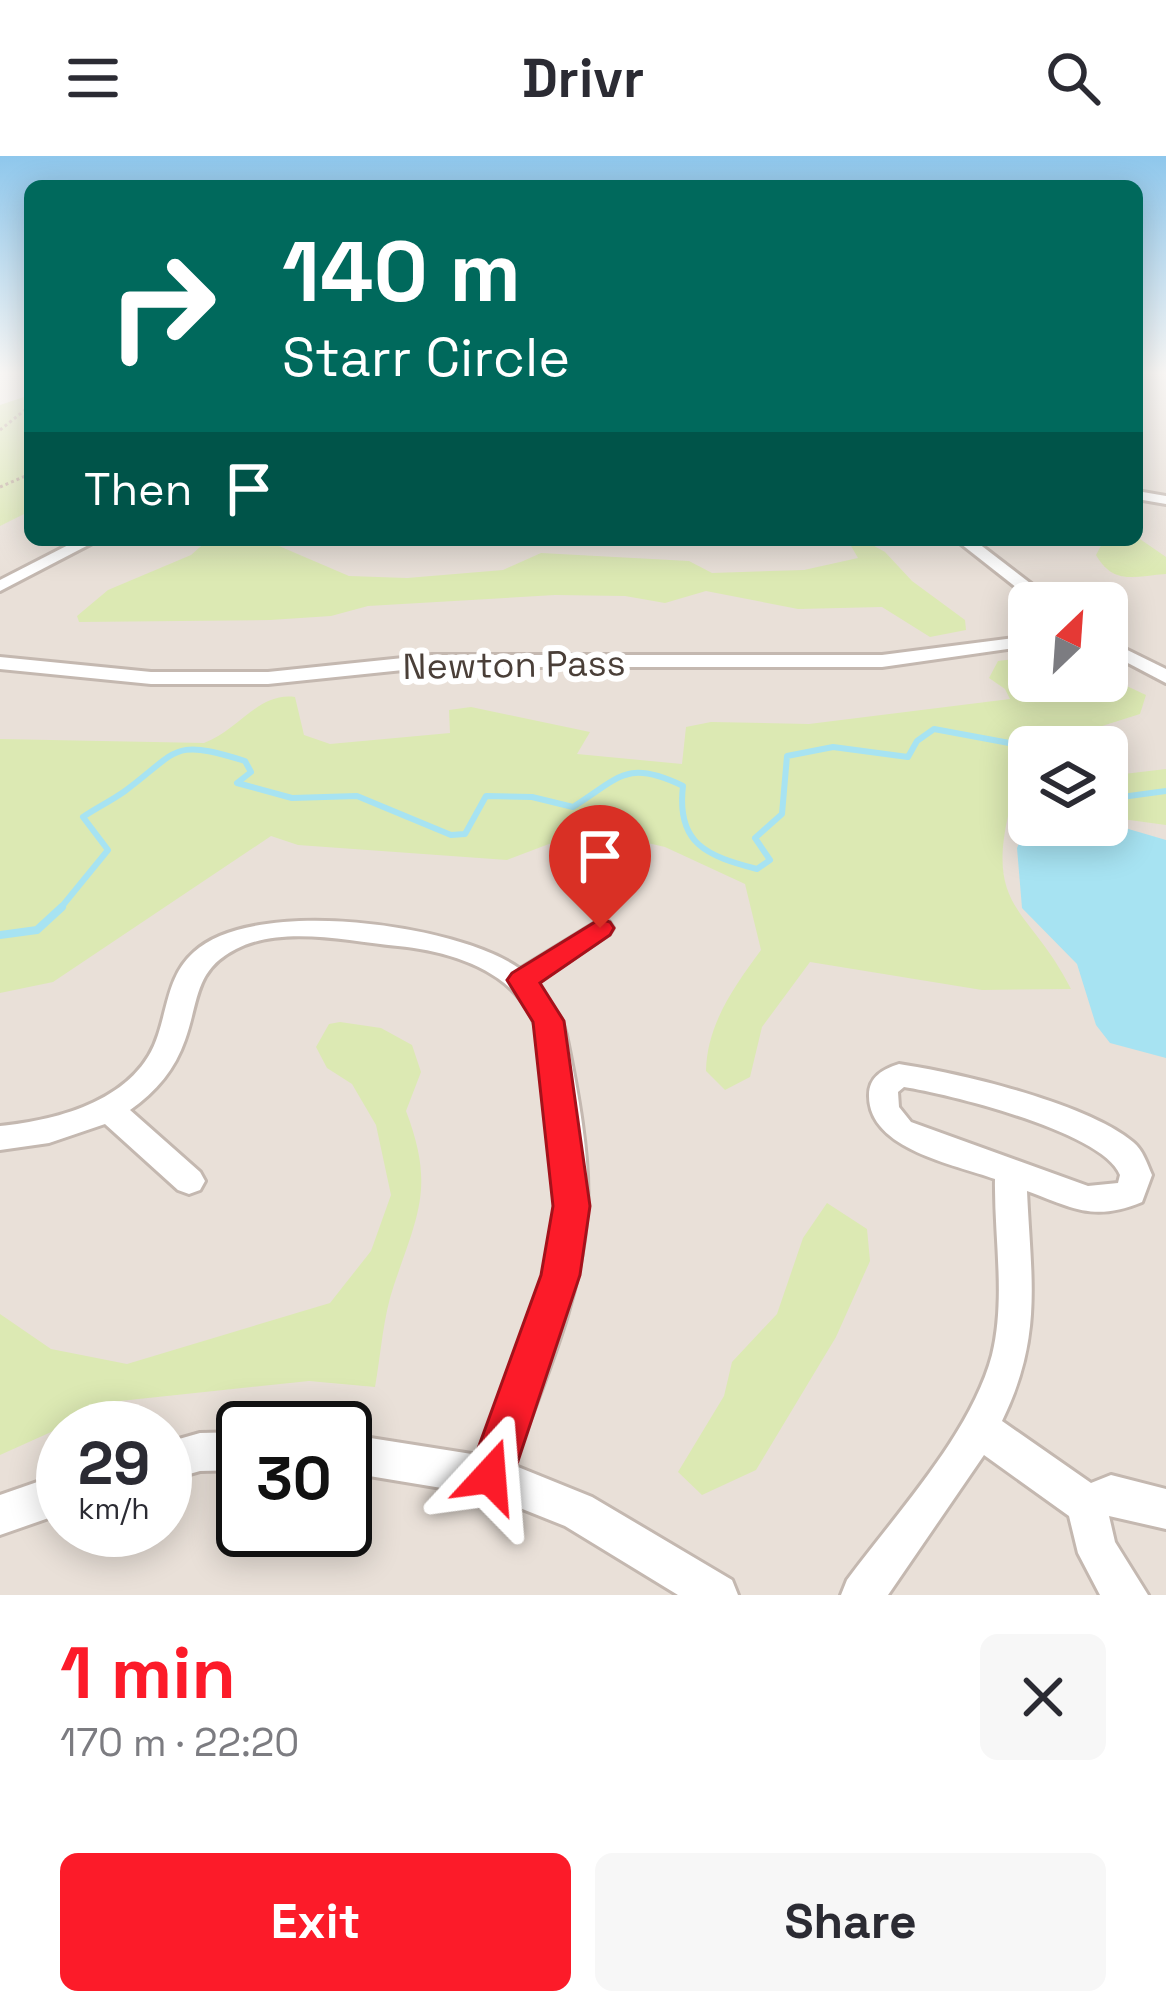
<!DOCTYPE html>
<html lang="en">
<head>
<meta charset="utf-8">
<style>
  :root { --surface:#fff; --page:#f7f7f7; --text:#2b2b33; --muted:#7c7c81; --accent:#fc1b29 }
  body { margin:0; font-family:"Space Grotesk",sans-serif; background:var(--page); color:var(--text); height:100vh; display:flex; flex-direction:column; font-size:45px; white-space:nowrap }
  * { box-sizing:border-box; margin:0 }
  p { font-size:39px; color:var(--muted) }
  .icon { flex:none; width:66px; height:66px; fill:none; stroke:currentColor; stroke-width:2; stroke-linecap:round; stroke-linejoin:round }
  .map { position:relative; height:1439px; overflow:hidden }
  .sheet { display:flex; flex-direction:column; background:var(--surface); flex:1 }
  .sheet>* { flex:none }
  .top-card { position:absolute; left:24px; top:24px; width:1119px; height:366px; border-radius:18px; box-shadow:0 6px 30px #0003; background:#00695c; color:#fff; overflow:hidden }
  .needle { width:78px; rotate:25deg }
  .fabs { position:absolute; left:1008px; top:426px; display:grid; gap:24px }
  .fabs a { display:grid; place-items:center; width:120px; height:120px; border-radius:18px; background:var(--surface); box-shadow:0 6px 30px #0003; font-size:60px }
  .speed { position:absolute; left:36px; top:1245px; display:flex; gap:24px; font-size:60px; font-weight:700; text-align:center }
  .speed>* { display:grid; place-content:center; width:156px; height:156px; border-radius:50%; background:var(--surface); box-shadow:0 6px 30px #0003; line-height:1 }
  .speed small { font-size:30px; font-weight:400 }
  .speed .limit { border:6px solid #111; border-radius:18px; background:#fff; color:#111 }
  .pin { position:absolute; display:grid; place-items:center; width:102px; height:102px; color:#fff; margin:-123px -51px; border-radius:50% 50% 50% 0; rotate:-45deg; box-shadow:0 0 12px #0007 }
  .pin .icon { rotate:45deg }
  .me { position:absolute; width:132px; margin:-66px; rotate:19deg; stroke-linejoin:round; filter:drop-shadow(0 0 9px #0008) }
  .turn { display:flex; align-items:center; gap:42px; height:252px; padding:0 60px; font-size:54px }
  .turn .icon { width:156px; height:156px; stroke-width:2.5 }
  .turn b { display:block; font-size:84px; line-height:102px }
  .then { display:flex; align-items:center; height:114px; padding:0 60px; background:#0003; gap:24px; font-size:45px }
  .round { display:grid; place-items:center; flex:none; width:126px; height:126px; border-radius:18px; background:var(--page) }
  .headline { display:flex; align-items:center; justify-content:space-between; height:204px; padding:0 60px }
  h1 { font-size:72px; font-weight:700; line-height:90px; color:var(--accent) }
  .button { display:flex; gap:24px; margin-top:auto; padding:24px 60px }
  .button a { flex:1; height:138px; border-radius:18px; background:var(--accent); color:#fff; font-size:48px; font-weight:700; line-height:138px; text-align:center }
  .button a+a { background:var(--page); color:var(--text) }
  header { display:flex; justify-content:space-between; align-items:center; height:156px; padding:0 60px; background:var(--surface); font-size:54px; font-weight:700 }
  .map>svg:first-child { display:block }
  .residential { fill:#e9e0d8; fill-rule:evenodd }
  .green { fill:#dce9b3 }
  .water { fill:#a7e3f2 }
  .lines { fill:none; stroke-linecap:round; stroke-linejoin:round }
  .stream-far1 { stroke:#a7e3f2; stroke-width:6 }
  .stream { stroke:#a7e3f2; stroke-width:8 }
  .minor-casing { stroke:#c4b8b0; stroke-width:6 }
  .path { stroke:#c3ae9e; stroke-width:3; stroke-dasharray:3 3; stroke-linecap:butt }
  .minor { fill:#fff; fill-rule:evenodd }
  .route { fill:#fc1b29; stroke:#a4121b; stroke-width:3 }
  .labels { text-anchor:middle; stroke-width:12; stroke-linejoin:round; paint-order:stroke }
  .far-street-label { font-size:36px; fill:#4a3f38; stroke:#fff }
</style>
</head>
<body>
<header><svg class="icon" aria-label="menu" viewBox="0 0 24 24"><path d="M4 6h16M4 12h16M4 18h16"/></svg>Drivr<svg class="icon" aria-label="search" viewBox="0 0 24 24"><circle cx="10" cy="10" r="6"/><path d="M15 15l6 6"/></svg></header>
<div class="map">
<svg width="1166" height="1439" viewBox="0 0 1166 1439">
  <rect width="100%" height="100%" fill="#f5f0ea"/>
  <path class="residential" d="M1137,216H1166V1439H0V358L30,345V384H1137ZM1029,447H1107V525H1029ZM1029,591H1107V669H1029ZM63,1272H165V1374H63ZM243,1272H345V1374H243Z"/>
  <g class="green">
    <polygon points="30,239 30,355 0,370 0,249"/>
    <path d="M1137,381L1166,401V418C1135,420 1114,430 1096,399L1104,384Z"/>
    <polygon points="208,384 280,384 279,390 349,420 407,422 503,414 541,397 689,405 712,417 804,414 858,402 851,390 867,386 885,396 912,425 965,464 966,474 930,481 882,451 798,453 706,435 665,447 625,440 555,439 368,450 331,460 270,464 79,466 77,460 108,434 191,399"/>
    <path d="M1029,501V525L1105,539L1116,525L1146,539L1140,558L1099,571L1071,591H1029V647L1012,644C982,755 1029,749 1071,833L982,834L810,806L762,871L750,921L725,934L706,915C707,868 734,831 761,794L745,728L665,691L609,678L549,688L507,704L298,689L271,680L53,826L0,837V583L204,587C238,575 258,536 295,541L304,579L330,588L450,577L449,554L471,551L590,576L577,598L682,608L686,571L711,566L809,568L1010,543L1005,533L989,522L998,505Z"/>
    <polygon points="1166,613 1166,669 1107,661 1107,620"/>
    <path d="M340,866L381,872L412,889L421,916L406,955C435,1031 418,1058 394,1129C383,1160 381,1198 375,1231L309,1225L120,1245L0,1299V1158L51,1193L127,1208L330,1147L371,1095L391,1039L376,969L352,928L327,912L316,891L329,868Z"/>
    <polygon points="827,1047 867,1073 870,1105 836,1181 756,1314 702,1339 678,1316 724,1240 732,1206 777,1158 803,1082"/>
  </g>
  <polygon class="water" points="1029,664 1029,669 1108,667 1166,684 1166,902 1110,887 1096,869 1077,808 1022,752 1017,692"/>
  <g class="lines">
    <g class="stream-far1">
      <polyline points="1107,643 1166,635"/>
      <path d="M59,754L108,694L83,661C96,652 111,645 125,635C180,594 171,582 245,605L251,616L237,627L292,642L357,640L451,679L465,678L486,640L532,641L573,651C620,621 627,603 683,630C676,688 707,700 757,713L770,704L755,682L782,658L787,600L833,591L908,601L917,585L934,573L1020,589L1029,598"/>
    </g>
    <polyline class="stream" points="0,779 37,774 62,751"/>
    <defs>
      <g id="minor">
        <polygon points="1137,335 1166,340 1166,348 1137,343"/>
        <polygon points="78,384 98,384 0,435 0,424"/>
        <polygon points="956,384 974,384 1056,447 1036,447"/>
        <polygon points="1029,480 1029,490 882,511 432,511 268,528 151,528 0,513 0,501 151,516 268,516 432,499 882,499"/>
        <polygon points="1107,484 1166,513 1166,527 1107,496"/>
        <path d="M600,764L609,766L613,772L609,778L536,827L561,863L566,879C577,932 590,1000 587,1053C582,1143 543,1226 513,1309L592,1341L732,1424L738,1439H678L565,1370L490,1340L345,1316V1278L478,1299C509,1216 550,1136 555,1047C557,1010 550,974 545,938C542,914 543,888 534,866C513,814 449,795 398,790C347,785 283,769 236,793C194,814 199,845 185,884C175,913 156,936 130,954L200,1016L205,1025L200,1034L189,1038L178,1034L105,968L49,987L0,994V970C60,964 138,943 158,879C168,849 169,818 194,796C254,740 458,768 520,813Z"/>
        <path d="M899,908C959,917 1087,947 1133,986C1143,994 1147,1008 1152,1019L1142,1046C1094,1066 1073,1052 1027,1035C1031,1124 1043,1181 1002,1265L1091,1327L1111,1319L1166,1333V1373L1109,1360L1115,1386L1148,1439H1100L1078,1397L1069,1360L984,1299L888,1439H841L847,1424C895,1359 971,1278 992,1199C1006,1142 994,1081 995,1023C954,1008 868,993 869,939C869,921 883,913 899,908ZM904,931C949,938 1103,976 1120,1019L1118,1027L1088,1030L911,966L899,951L898,936Z"/>
        <polygon points="243,1276 243,1314 200,1315 165,1325 165,1287 200,1277"/>
        <polygon points="63,1317 63,1357 0,1379 0,1339"/>
      </g>
    </defs>
    <use href="#minor" class="minor-casing"/>
    <g class="path">
      <polyline points="0,274 30,250"/>
      <polyline points="0,331 30,318"/>
    </g>
    <use href="#minor" class="minor"/>
  </g>
  <linearGradient id="sky" x2="0" y2="1"><stop stop-color="#8ec7ec"/><stop offset="0.52" stop-color="#faf8f6"/><stop offset="1" stop-color="#faf8f6" stop-opacity="0"/></linearGradient>
  <rect width="1166" height="417" fill="url(#sky)"/>
  <polygon class="route" points="600,763 610,766 614,772 610,779 540,827 564,865 590,1050 580,1119 513,1320 506,1336 490,1342 474,1336 468,1320 541,1119 553,1050 533,866 507,824 512,817"/>
  <g class="labels">
    <g class="far-street-label">
      <text transform="translate(514 508) rotate(-1)" y="13">Newton Pass</text>
    </g>
  </g>
</svg>
<div class="fabs">
<a><svg class="needle" viewBox="-14 -14 28 28"><path d="M0-13l5 13h-10z" fill="#e53935"/><path d="M0 13l5-13h-10z" fill="#7c7c81"/></svg></a>
<a><svg class="icon" aria-label="layers" viewBox="0 0 24 24"><path d="M12 4l9 5-9 5-9-5zM3 14l9 5 9-5"/></svg></a>
</div>
<div class="speed"><div>29<small>km/h</small></div><div class="limit">30</div></div>
<div class="pin" style="left:600px;top:772px;background:#d93025"><svg class="icon" aria-label="arrive" viewBox="0 0 24 24"><path d="M6 21V4h12l-3 4 3 4H6"/></svg></div>
<svg class="me" style="left:490px;top:1320px" viewBox="-20 -20 40 40"><path d="M0-17L14 15 0 8-14 15z" fill="#fc1b29" stroke="#fff" stroke-width="4"/></svg>
<div class="top-card">
<div class="turn"><svg class="icon" aria-label="right" viewBox="0 0 24 24"><path d="M7 20v-9h11M14 6l5 5-5 5"/></svg><div><b>140 m</b>Starr Circle</div></div>
<div class="then">Then<svg class="icon" aria-label="arrive" viewBox="0 0 24 24"><path d="M6 21V4h12l-3 4 3 4H6"/></svg></div>
</div>
</div>
<section class="sheet">
<div class="headline"><div><h1>1 min</h1><p>170 m · 22:20</p></div><a class="round"><svg class="icon" aria-label="close" viewBox="0 0 24 24"><path d="M6 6l12 12M18 6L6 18"/></svg></a></div>
<div class="button"><a>Exit</a><a>Share</a></div>
</section>
</body>
</html>
